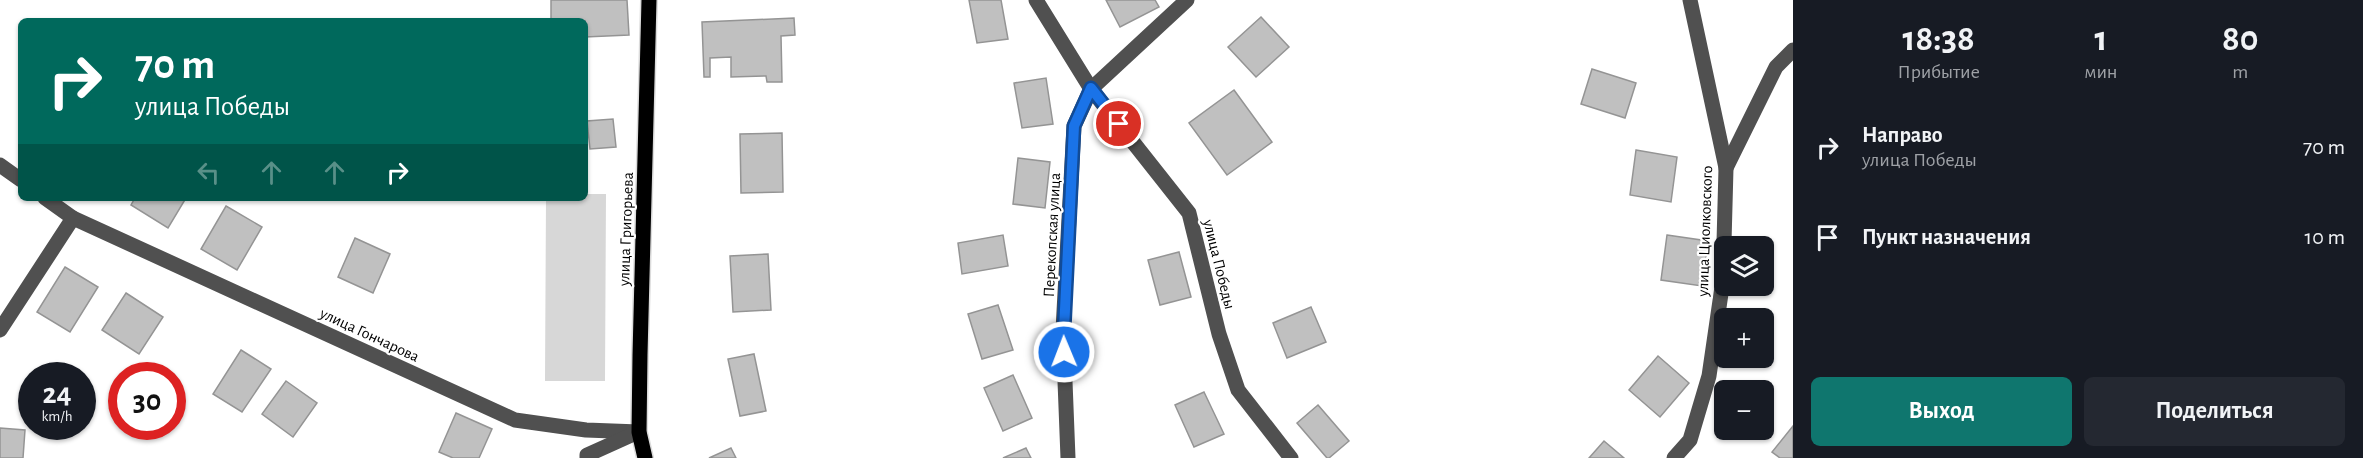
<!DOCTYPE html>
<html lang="ru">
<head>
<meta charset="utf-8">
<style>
  :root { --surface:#171b24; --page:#242831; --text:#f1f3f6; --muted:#9ea1a6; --accent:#0f766e }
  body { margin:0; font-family:"Alegreya Sans",sans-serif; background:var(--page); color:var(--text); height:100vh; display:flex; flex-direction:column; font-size:22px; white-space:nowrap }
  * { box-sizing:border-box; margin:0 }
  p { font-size:20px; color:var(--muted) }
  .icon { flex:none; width:33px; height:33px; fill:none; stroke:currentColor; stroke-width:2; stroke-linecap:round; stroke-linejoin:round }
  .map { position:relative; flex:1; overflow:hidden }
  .sheet { display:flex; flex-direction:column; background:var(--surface); width:570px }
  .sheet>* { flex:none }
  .top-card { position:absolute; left:18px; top:18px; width:570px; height:183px; border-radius:9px; box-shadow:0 2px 4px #0004; background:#00695c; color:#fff; overflow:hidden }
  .controls { position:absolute; left:1714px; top:236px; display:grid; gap:12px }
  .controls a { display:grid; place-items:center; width:60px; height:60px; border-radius:9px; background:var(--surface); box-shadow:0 2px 4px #0004; font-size:30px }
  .speed { position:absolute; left:18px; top:362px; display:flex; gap:12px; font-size:30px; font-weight:700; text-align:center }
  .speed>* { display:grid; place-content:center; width:78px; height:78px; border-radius:50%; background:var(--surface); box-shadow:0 2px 4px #0004; line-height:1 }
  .speed small { font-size:15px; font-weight:400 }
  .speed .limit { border:9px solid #d22; background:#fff; color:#111 }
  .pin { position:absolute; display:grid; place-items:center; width:51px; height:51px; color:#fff; margin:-26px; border:3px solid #fff; border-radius:50%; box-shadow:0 2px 6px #0007 }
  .me { position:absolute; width:66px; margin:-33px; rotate:359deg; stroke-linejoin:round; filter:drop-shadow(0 0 4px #0008) }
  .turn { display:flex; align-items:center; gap:21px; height:126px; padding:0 18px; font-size:27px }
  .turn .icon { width:78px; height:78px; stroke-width:2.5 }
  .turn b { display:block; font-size:42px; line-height:51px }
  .lanes { display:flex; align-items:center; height:57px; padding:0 18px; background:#0003; justify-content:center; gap:30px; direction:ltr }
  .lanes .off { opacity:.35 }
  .eta { display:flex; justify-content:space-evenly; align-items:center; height:102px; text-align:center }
  .eta b { font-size:36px; font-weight:700; line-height:42px }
  .primary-button { display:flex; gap:12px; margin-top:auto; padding:12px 18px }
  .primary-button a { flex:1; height:69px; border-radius:9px; background:var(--accent); color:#fff; font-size:24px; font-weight:700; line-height:69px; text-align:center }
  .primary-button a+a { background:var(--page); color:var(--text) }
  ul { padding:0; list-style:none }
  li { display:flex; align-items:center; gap:18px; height:90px; padding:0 18px }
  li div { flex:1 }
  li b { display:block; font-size:22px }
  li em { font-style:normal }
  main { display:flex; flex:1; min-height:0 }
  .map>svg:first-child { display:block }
  .green { fill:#d7d7d7 }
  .building { fill:#c0c0c0; stroke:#949494; stroke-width:1.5 }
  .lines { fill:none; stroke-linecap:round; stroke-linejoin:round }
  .major-casing { stroke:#dbdbdb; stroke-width:18 }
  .minor { stroke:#505050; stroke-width:15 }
  .major { stroke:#000; stroke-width:15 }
  .route-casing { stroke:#114b97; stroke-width:15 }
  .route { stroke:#1a73e8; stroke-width:10 }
  .labels { text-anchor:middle; stroke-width:4.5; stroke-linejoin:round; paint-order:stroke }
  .street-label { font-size:16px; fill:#000; stroke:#fff }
</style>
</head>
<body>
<main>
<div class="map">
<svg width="1793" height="458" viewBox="0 0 1793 458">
  <rect width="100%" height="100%" fill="#fff"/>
  <polygon class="green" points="585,194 606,194 605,381 545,381 546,198 585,198"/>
  <g class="building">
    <polygon points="551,0 627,0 629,35 585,37 585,21 551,21"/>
    <polygon points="969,0 1001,0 1008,39 977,43"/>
    <polygon points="1106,0 1155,0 1159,7 1120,27"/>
    <polygon points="1261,17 1289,47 1256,77 1228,47"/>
    <polygon points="794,18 795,35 781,36 782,82 767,82 766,76 731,77 731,57 710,58 710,77 704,77 702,22"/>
    <polygon points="1592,69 1636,83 1625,118 1581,104"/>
    <polygon points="1046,78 1053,124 1022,128 1014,83"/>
    <polygon points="1234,90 1272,142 1227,175 1189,123"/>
    <polygon points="613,119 616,147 590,149 587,121"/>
    <polygon points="782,133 783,192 741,193 740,134"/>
    <polygon points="1636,150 1677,157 1671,202 1630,195"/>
    <polygon points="1018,158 1050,162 1045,208 1013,204"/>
    <polygon points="135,198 186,198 168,228 131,205"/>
    <polygon points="226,206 262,227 237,270 201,249"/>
    <polygon points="1003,235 1008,266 962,274 958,243"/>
    <polygon points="1667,235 1708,241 1702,286 1661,280"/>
    <polygon points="355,238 390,254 373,293 338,277"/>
    <polygon points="1179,252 1191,297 1160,305 1148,260"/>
    <polygon points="768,254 771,310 733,312 730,256"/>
    <polygon points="65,267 98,287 70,332 37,312"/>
    <polygon points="126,293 163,317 139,354 102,330"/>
    <polygon points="998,305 1013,350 982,359 968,314"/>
    <polygon points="1311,307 1326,342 1287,358 1273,323"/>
    <polygon points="241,350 271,369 242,412 213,394"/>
    <polygon points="754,354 766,411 740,416 728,359"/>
    <polygon points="1658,356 1689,383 1660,417 1629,390"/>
    <polygon points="1013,375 1032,418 1003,431 984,388"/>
    <polygon points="286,381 317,403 293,437 262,414"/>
    <polygon points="1204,392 1224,434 1194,447 1175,405"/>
    <polygon points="1318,405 1349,441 1329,458 1327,458 1297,423"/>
    <polygon points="456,413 492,429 479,458 453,458 439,452"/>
    <polygon points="1793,426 1793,458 1780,458 1772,452"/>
    <polygon points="0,428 25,430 23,458 0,458"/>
    <polygon points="1604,441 1624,458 1589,458"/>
    <polygon points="731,448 736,458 709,458"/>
    <polygon points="1026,448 1031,458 1003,458"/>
  </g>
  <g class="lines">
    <defs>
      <polyline id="major" points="645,458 639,432 640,355 649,0"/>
    </defs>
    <use href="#major" class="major-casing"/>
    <g class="minor">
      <polyline points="1036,0 1091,89 1189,213 1219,334 1238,390 1291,458"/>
      <polyline points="0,165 21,180"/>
      <polyline points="1726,168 1776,67 1793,50"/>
      <polyline points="45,198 73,218 515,420 586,430 639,432"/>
      <polyline points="0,330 73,218"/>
      <polyline points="587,458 587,455 636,433"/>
      <polyline points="1068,458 1063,330 1074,126 1091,89 1187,0"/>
      <polyline points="1674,458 1690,440 1709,376 1723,280 1726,168 1690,0"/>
    </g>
    <use href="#major" class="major"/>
  </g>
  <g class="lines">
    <defs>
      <polyline id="route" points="1064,352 1064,330 1074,126 1091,88 1119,124"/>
    </defs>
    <use href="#route" class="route-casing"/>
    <use href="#route" class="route"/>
  </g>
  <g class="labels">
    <g class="street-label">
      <text transform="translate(625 229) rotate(-88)" y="6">улица Григорьева</text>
      <text transform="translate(1704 231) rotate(-88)" y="6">улица Циолковского</text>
      <text transform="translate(1051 235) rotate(-87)" y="6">Перекопская улица</text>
      <text transform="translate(1220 264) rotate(76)" y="6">улица Победы</text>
      <text transform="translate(370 334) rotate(25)" y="6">улица Гончарова</text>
    </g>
  </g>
</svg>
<div class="controls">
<a><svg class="icon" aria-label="layers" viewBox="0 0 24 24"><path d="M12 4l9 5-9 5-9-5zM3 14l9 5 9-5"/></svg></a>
<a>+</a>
<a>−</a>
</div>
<div class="speed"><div>24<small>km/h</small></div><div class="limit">30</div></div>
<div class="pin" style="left:1119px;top:124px;background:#d93025"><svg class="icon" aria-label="arrive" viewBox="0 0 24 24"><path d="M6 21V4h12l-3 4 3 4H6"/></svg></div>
<svg class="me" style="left:1064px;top:352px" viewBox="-20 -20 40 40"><circle r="17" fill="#1a73e8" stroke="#fff" stroke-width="3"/><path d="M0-11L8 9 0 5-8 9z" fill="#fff"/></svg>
<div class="top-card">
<div class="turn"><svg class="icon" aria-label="right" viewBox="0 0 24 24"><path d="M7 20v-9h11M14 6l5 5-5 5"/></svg><div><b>70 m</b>улица Победы</div></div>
<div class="lanes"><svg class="icon off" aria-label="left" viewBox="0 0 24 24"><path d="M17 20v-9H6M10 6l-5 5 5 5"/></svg><svg class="icon off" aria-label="ahead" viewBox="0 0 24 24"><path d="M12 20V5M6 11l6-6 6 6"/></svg><svg class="icon off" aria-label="ahead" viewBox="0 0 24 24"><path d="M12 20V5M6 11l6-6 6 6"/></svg><svg class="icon" aria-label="right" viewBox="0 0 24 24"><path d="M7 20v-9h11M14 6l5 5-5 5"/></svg></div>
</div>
</div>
<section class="sheet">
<div class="eta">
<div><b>18:38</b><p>Прибытие</p></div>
<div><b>1</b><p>мин</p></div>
<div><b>80</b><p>m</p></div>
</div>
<ul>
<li><svg class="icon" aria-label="right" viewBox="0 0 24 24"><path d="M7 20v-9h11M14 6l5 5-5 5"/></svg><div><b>Направо</b><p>улица Победы</p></div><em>70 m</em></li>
<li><svg class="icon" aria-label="arrive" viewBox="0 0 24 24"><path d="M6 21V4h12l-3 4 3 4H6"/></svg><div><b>Пункт назначения</b></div><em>10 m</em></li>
</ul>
<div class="primary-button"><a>Выход</a><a>Поделиться</a></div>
</section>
</main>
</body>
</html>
